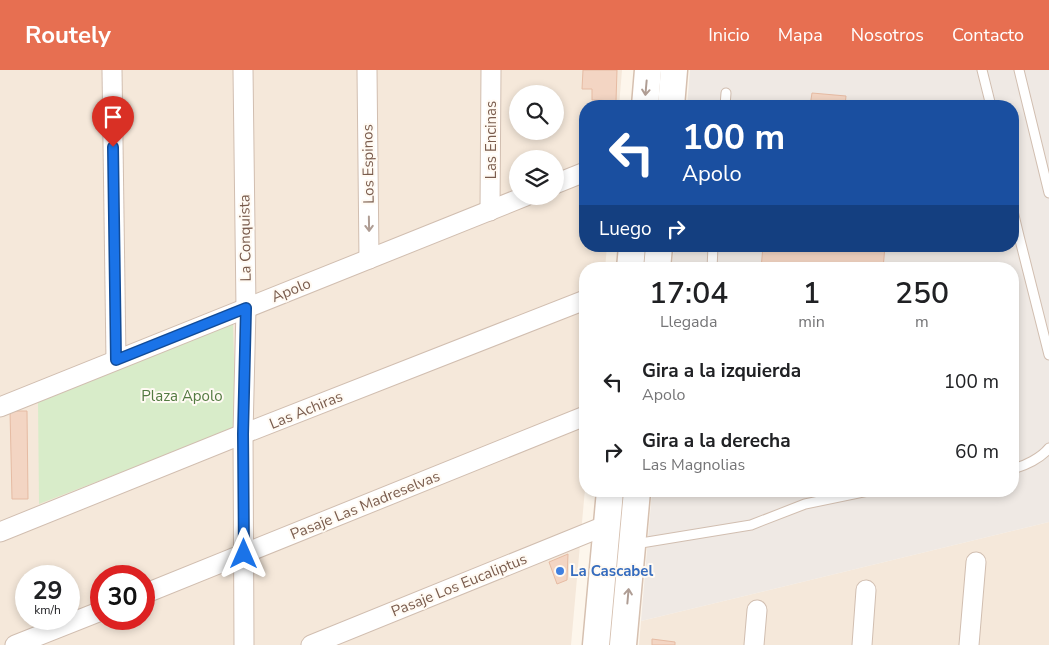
<!DOCTYPE html>
<html lang="es">
<head>
<meta charset="utf-8">
<style>
  :root { --surface:#fff; --page:#f6f6f6; --text:#202124; --muted:#757577; --accent:#e76f51 }
  body { margin:0; font-family:"Nunito Sans",sans-serif; background:var(--page); color:var(--text); height:100vh; display:flex; flex-direction:column; font-size:19px; white-space:nowrap }
  * { box-sizing:border-box; margin:0 }
  p { font-size:16px; color:var(--muted) }
  .icon { flex:none; width:28px; height:28px; fill:none; stroke:currentColor; stroke-width:2; stroke-linecap:round; stroke-linejoin:round }
  .map { position:relative; flex:1; overflow:hidden }
  .drawer { position:absolute; left:579px; top:192px; width:440px; height:235px; display:flex; flex-direction:column; background:var(--surface); border-radius:20px; box-shadow:0 2px 8px #0003 }
  .drawer>* { flex:none }
  .banner { position:absolute; left:579px; top:30px; width:440px; height:152px; border-radius:20px; box-shadow:0 2px 8px #0003; background:#1a4fa0; color:#fff; overflow:hidden }
  .tools { position:absolute; left:509px; top:15px; display:grid; gap:10px }
  .tools a { display:grid; place-items:center; width:55px; height:55px; border-radius:50%; background:var(--surface); box-shadow:0 2px 8px #0003; font-size:25px }
  .speed { position:absolute; left:15px; top:495px; display:flex; gap:10px; font-size:25px; font-weight:700; text-align:center }
  .speed>* { display:grid; place-content:center; width:65px; height:65px; border-radius:50%; background:var(--surface); box-shadow:0 2px 8px #0003; line-height:1 }
  .speed small { font-size:12px; font-weight:400 }
  .speed .limit { border:8px solid #d22; background:#fff; color:#111 }
  .pin { position:absolute; display:grid; place-items:center; width:42px; height:42px; color:#fff; margin:-51px -21px; border-radius:50% 50% 50% 0; rotate:-45deg; box-shadow:0 0 5px #0007 }
  .pin .icon { rotate:45deg }
  .me { position:absolute; width:55px; margin:-28px; rotate:0deg; stroke-linejoin:round; filter:drop-shadow(0 0 4px #0008) }
  .turn { display:flex; align-items:center; gap:18px; height:105px; padding:0 20px; font-size:22px }
  .turn .icon { width:65px; height:65px; stroke-width:2.5 }
  .turn b { display:block; font-size:35px; line-height:42px }
  .then { display:flex; align-items:center; height:48px; padding:0 20px; background:#0003; gap:10px; font-size:19px }
  .eta { display:flex; justify-content:space-evenly; align-items:center; height:85px; text-align:center }
  .eta b { font-size:30px; font-weight:600; line-height:35px }
  ul { padding:0; list-style:none }
  li { display:flex; align-items:center; gap:15px; height:70px; padding:0 20px }
  li div { flex:1 }
  li b { display:block; font-size:19px }
  li em { font-style:normal }
  header { display:flex; align-items:center; gap:30px; box-sizing:border-box; height:70px; padding:0 25px; background:var(--accent); color:#fff }
  header strong { font-size:24px }
  nav { display:flex; gap:28px; margin-inline-start:auto; font-size:18px }
  .map>svg:first-child { display:block }
  .residential { fill:#f5e8da; fill-rule:evenodd }
  .industrial { fill:#efe9e4 }
  .green { fill:#d8ecc9 }
  .building { fill:#f3d5c3; stroke:#e6bba3 }
  .lines { fill:none; stroke-linecap:round; stroke-linejoin:round }
  .service-casing { stroke:#d1beb0; stroke-width:11 }
  .minor-casing { stroke:#d1beb0; stroke-width:21 }
  .secondary-casing { stroke:#d6c0b0; stroke-width:29 }
  .service { stroke:#fff; stroke-width:9 }
  .minor { stroke:#fff; stroke-width:19 }
  .secondary { stroke:#fff; stroke-width:26 }
  .oneway { stroke:#af9d94 }
  .route-casing { stroke:#114b97; stroke-width:12 }
  .route { stroke:#1a73e8; stroke-width:9 }
  .shop-dot { fill:#3f7fe0; stroke:#fffaf3; stroke-width:2 }
  .labels { text-anchor:middle; stroke-width:4; stroke-linejoin:round; paint-order:stroke }
  .street-label { font-size:15px; fill:#7a5c4d; stroke:#fffaf3 }
  .park-label { font-size:15px; fill:#537a41; stroke:#fffaf3 }
  .shop-label { font-size:15px; font-weight:bold; fill:#366cbe; stroke:#fffaf3; text-anchor:start }
</style>
</head>
<body>
<header>
<strong>Routely</strong>
<nav><a>Inicio</a><a>Mapa</a><a>Nosotros</a><a>Contacto</a></nav>
</header>
<div class="map">
<svg width="1049" height="575" viewBox="0 0 1049 575">
  <rect width="100%" height="100%" fill="#fdf6ec"/>
  <g class="residential">
    <path d="M0,0H622L619,36H585V176H607L605,199H585V419L571,575H0ZM518,24H555V61H518ZM518,89H555V126H518ZM26,506H69V549H26ZM101,506H144V549H101Z"/>
    <polygon points="1049,452 1049,575 639,575 641,551"/>
  </g>
  <polygon class="industrial" points="690,0 1049,0 1049,452 641,551 652,421 1012,421 1012,199 672,199 674,176 1012,176 1012,36 687,36"/>
  <polygon class="green" points="233,253 236,358 39,434 38,332"/>
  <g class="building">
    <polygon points="583,0 617,0 616,31 592,30 592,19 582,19"/>
    <polygon points="812,23 846,26 845,36 810,36"/>
    <polygon points="763,176 885,176 883,199 761,199"/>
    <polygon points="10,341 27,341 28,429 12,429"/>
    <polygon points="568,484 567,510 557,514 549,492"/>
    <polygon points="652,569 675,572 675,575 652,575"/>
  </g>
  <g class="lines">
    <defs>
      <g id="service">
        <polyline points="982,0 991,36"/>
        <polyline points="1019,0 1049,123"/>
        <polyline points="725,36 726,23"/>
        <polyline points="1012,137 1019,166 1049,285"/>
        <polyline points="712,199 713,176"/>
        <path d="M1012,399C1025,396 1041,388 1049,378"/>
        <polyline points="635,474 751,455 805,434 868,421"/>
      </g>
      <g id="minor">
        <polyline points="112,0 116,290"/>
        <polyline points="243,0 246,238 243,364 244,575"/>
        <polyline points="367,0 369,189"/>
        <polyline points="555,114 585,102"/>
        <polyline points="490,141 491,0"/>
        <polyline points="0,337 526,126"/>
        <polyline points="0,462 243,364 585,230"/>
        <polyline points="144,524 585,346"/>
        <polyline points="15,575 101,541"/>
        <polyline points="311,575 607,455"/>
        <polyline points="754,575 757,540"/>
        <polyline points="862,575 866,520"/>
        <polyline points="969,575 976,492"/>
      </g>
      <g id="secondary">
        <polyline points="645,36 648,0"/>
        <polyline points="671,36 674,0"/>
        <polyline points="630,199 632,176"/>
        <polyline points="657,199 659,176"/>
        <polyline points="596,575 610,421"/>
        <polyline points="623,575 637,421"/>
      </g>
    </defs>
    <use href="#service" class="service-casing"/>
    <use href="#minor" class="minor-casing"/>
    <use href="#secondary" class="secondary-casing"/>
    <use href="#service" class="service"/>
    <use href="#minor" class="minor"/>
    <use href="#secondary" class="secondary"/>
  </g>
  <defs><path id="oneway-shaft" d="M-6 0H5M1.5-3L5.5 0L1.5 3" fill="none" stroke-width="1.6" stroke-linecap="round" stroke-linejoin="round" transform="scale(1.25)"/></defs>
  <g class="oneway">
    <use href="#oneway-shaft" transform="translate(646 18) rotate(95)"/>
    <use href="#oneway-shaft" transform="translate(369 154) rotate(89)"/>
    <use href="#oneway-shaft" transform="translate(628 526) rotate(-85)"/>
  </g>
  <g class="lines">
    <defs>
      <polyline id="route" points="113,77 116,290 246,238 243,364 244,484"/>
    </defs>
    <use href="#route" class="route-casing"/>
    <use href="#route" class="route"/>
  </g>
  <circle class="shop-dot" cx="560" cy="501" r="5"/>
  <g class="labels">
    <g class="street-label">
      <text transform="translate(491 70) rotate(-90)" y="5">Las Encinas</text>
      <text transform="translate(368 94) rotate(-91)" y="5">Los Espinos</text>
      <text transform="translate(245 168) rotate(-91)" y="5">La Conquista</text>
      <text transform="translate(291 220) rotate(-22)" y="5">Apolo</text>
      <text transform="translate(306 340) rotate(-22)" y="5">Las Achiras</text>
      <text transform="translate(365 435) rotate(-22)" y="5">Pasaje Las Madreselvas</text>
      <text transform="translate(459 515) rotate(-22)" y="5">Pasaje Los Eucaliptus</text>
    </g>
    <g class="park-label">
      <text x="182" y="331">Plaza Apolo</text>
    </g>
    <g class="shop-label">
      <text x="570" y="506">La Cascabel</text>
    </g>
  </g>
</svg>
<div class="tools">
<a><svg class="icon" aria-label="search" viewBox="0 0 24 24"><circle cx="10" cy="10" r="6"/><path d="M15 15l6 6"/></svg></a>
<a><svg class="icon" aria-label="layers" viewBox="0 0 24 24"><path d="M12 4l9 5-9 5-9-5zM3 14l9 5 9-5"/></svg></a>
</div>
<div class="speed"><div>29<small>km/h</small></div><div class="limit">30</div></div>
<div class="pin" style="left:113px;top:77px;background:#d93025"><svg class="icon" aria-label="arrive" viewBox="0 0 24 24"><path d="M6 21V4h12l-3 4 3 4H6"/></svg></div>
<svg class="me" style="left:244px;top:484px" viewBox="-20 -20 40 40"><path d="M0-17L14 15 0 8-14 15z" fill="#1a73e8" stroke="#fff" stroke-width="4"/></svg>
<div class="banner">
<div class="turn"><svg class="icon" aria-label="left" viewBox="0 0 24 24"><path d="M17 20v-9H6M10 6l-5 5 5 5"/></svg><div><b>100 m</b>Apolo</div></div>
<div class="then">Luego<svg class="icon" aria-label="right" viewBox="0 0 24 24"><path d="M7 20v-9h11M14 6l5 5-5 5"/></svg></div>
</div>
<section class="drawer">
<div class="eta">
<div><b>17:04</b><p>Llegada</p></div>
<div><b>1</b><p>min</p></div>
<div><b>250</b><p>m</p></div>
</div>
<ul>
<li><svg class="icon" aria-label="left" viewBox="0 0 24 24"><path d="M17 20v-9H6M10 6l-5 5 5 5"/></svg><div><b>Gira a la izquierda</b><p>Apolo</p></div><em>100 m</em></li>
<li><svg class="icon" aria-label="right" viewBox="0 0 24 24"><path d="M7 20v-9h11M14 6l5 5-5 5"/></svg><div><b>Gira a la derecha</b><p>Las Magnolias</p></div><em>60 m</em></li>
</ul>
</section>
</div>
</body>
</html>
